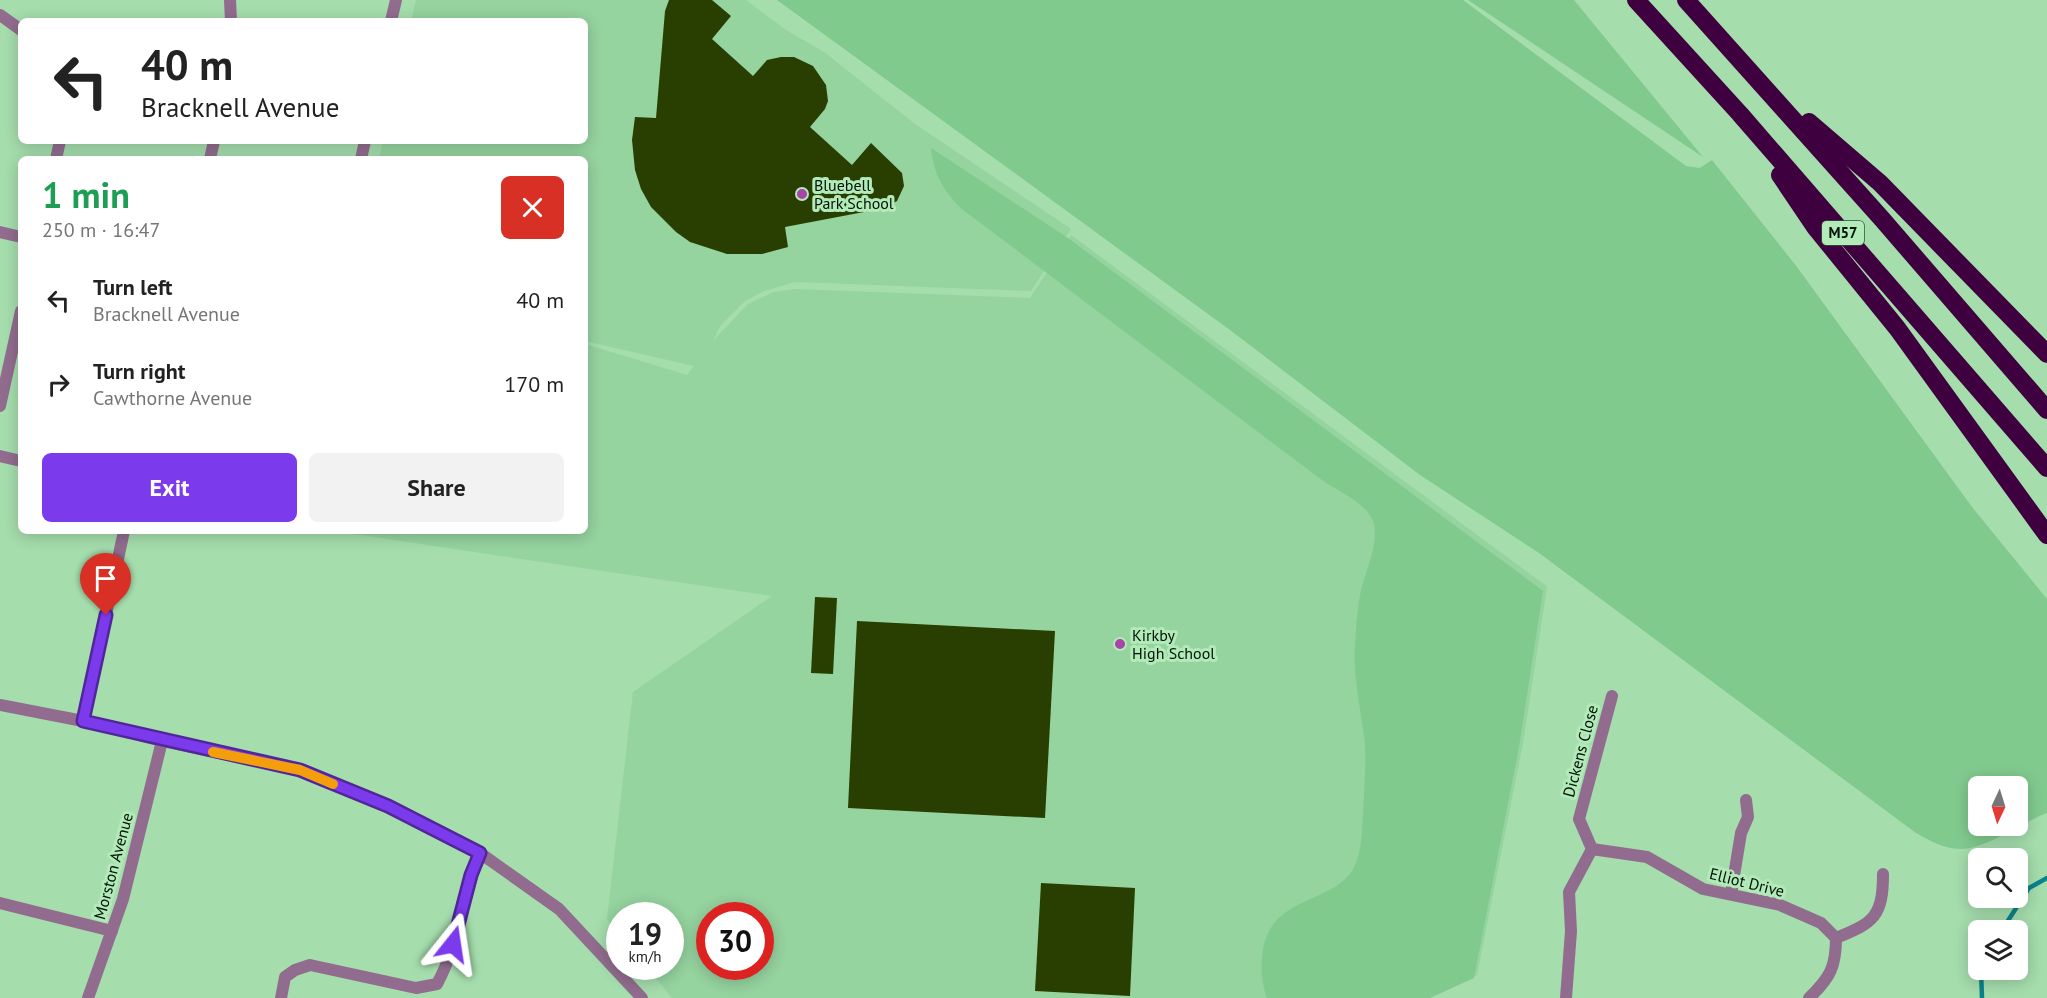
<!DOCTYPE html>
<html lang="en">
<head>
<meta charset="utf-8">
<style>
  :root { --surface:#fff; --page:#f2f2f2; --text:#222; --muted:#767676; --accent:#7c3aed }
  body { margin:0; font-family:"PT Sans",sans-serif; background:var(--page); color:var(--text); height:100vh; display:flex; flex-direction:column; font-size:22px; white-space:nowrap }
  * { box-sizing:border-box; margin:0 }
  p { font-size:20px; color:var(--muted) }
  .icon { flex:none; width:33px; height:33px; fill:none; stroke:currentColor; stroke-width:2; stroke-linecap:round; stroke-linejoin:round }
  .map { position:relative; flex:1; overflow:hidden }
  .sheet { position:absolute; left:18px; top:156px; width:570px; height:378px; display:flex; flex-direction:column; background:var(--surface); border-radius:9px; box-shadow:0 3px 15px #0003 }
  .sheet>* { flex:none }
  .top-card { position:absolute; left:18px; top:18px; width:570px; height:126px; border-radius:9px; box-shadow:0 3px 15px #0003; background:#fff; color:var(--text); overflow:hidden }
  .needle { width:39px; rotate:184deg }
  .fabs { position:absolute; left:1968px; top:776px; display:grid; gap:12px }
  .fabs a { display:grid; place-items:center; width:60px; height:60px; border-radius:9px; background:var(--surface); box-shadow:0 3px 15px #0003; font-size:30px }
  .speed { position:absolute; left:606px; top:902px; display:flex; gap:12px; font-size:30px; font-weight:700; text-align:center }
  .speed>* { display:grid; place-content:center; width:78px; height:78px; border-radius:50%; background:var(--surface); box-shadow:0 3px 15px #0003; line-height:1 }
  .speed small { font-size:15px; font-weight:400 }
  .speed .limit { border:9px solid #d22; background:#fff; color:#111 }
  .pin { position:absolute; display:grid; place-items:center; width:51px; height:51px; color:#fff; margin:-62px -26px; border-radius:50% 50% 50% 0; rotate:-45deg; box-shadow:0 0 6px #0007 }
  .pin .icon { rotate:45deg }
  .me { position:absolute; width:66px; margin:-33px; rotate:15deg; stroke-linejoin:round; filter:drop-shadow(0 0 4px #0008) }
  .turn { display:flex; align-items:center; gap:21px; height:126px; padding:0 24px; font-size:27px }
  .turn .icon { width:78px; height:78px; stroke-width:2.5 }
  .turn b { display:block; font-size:42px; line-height:51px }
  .round { display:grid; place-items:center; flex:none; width:63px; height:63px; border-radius:9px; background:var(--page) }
  .head { display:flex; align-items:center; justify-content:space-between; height:102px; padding:0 24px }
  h1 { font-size:36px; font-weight:800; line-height:45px; color:#1e9e55 }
  .button { display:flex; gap:12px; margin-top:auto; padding:12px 24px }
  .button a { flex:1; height:69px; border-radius:9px; background:var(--accent); color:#fff; font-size:24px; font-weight:800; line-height:69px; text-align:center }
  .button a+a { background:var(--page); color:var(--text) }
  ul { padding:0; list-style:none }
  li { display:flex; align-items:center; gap:18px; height:84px; padding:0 24px }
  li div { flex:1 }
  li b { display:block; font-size:22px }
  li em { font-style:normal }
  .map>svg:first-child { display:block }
  .built { fill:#95d39f; fill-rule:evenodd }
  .green { fill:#81ca8e; fill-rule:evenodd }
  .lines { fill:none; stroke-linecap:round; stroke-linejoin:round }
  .stream { stroke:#0b828b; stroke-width:4.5 }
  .building { fill:#283f01 }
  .street { stroke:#916c8e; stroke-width:12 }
  .highway { stroke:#3e003e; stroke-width:18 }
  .route-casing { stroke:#51269a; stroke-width:15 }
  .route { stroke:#7c3aed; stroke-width:10 }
  .slow { stroke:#f59e0b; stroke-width:10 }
  .poi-dot { fill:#ab44a8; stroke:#b2eaba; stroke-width:2 }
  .labels { text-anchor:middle; stroke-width:6; stroke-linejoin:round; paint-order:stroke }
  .shield { fill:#b2eaba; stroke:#35533a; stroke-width:1.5 }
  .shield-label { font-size:15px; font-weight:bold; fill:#001203 }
  .poi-label { font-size:16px; fill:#001203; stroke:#b2eaba; text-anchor:start }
  .street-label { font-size:16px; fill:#001203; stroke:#b2eaba }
</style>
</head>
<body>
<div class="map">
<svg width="2047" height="998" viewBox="0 0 2047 998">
  <rect width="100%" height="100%" fill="#a5ddad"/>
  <path class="built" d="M416,0H746L786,30L824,52L915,124L1071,229L1031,291L795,282L764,291L745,301L720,326L713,341L748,304L774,292L795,289L1030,298L1071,235L1545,585L1547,587L1523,743L1477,975L1426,998H672L646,966H670V915H620L619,935L607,919L633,692L772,596L333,531H585V344L687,375L694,366L585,341V159H379L383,141H585V21H411ZM710,915H760V966H710Z"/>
  <g class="green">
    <path d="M777,0H1463L1686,166L1700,168L1712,160L1797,267L1972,507L2047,599V813C2022,822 1987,849 1960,849C1944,849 1929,840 1916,833L1539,553L1420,475L1230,330ZM1978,786H2018V825H1978Z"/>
    <polygon points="1468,0 1574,0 1703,157"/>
    <path d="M931,148L1068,238L1543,591L1519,747L1474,978L1430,998H1267C1262,986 1261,970 1262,958C1266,891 1339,907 1356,863C1362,848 1362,829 1363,813C1364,787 1367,761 1364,736C1360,705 1353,676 1355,645C1356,629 1357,611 1360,595C1364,573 1379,546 1374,524C1369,504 1338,491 1322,480L963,210C943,191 934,175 931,148Z"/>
  </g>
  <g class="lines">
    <g class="stream">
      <polyline points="2002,930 2029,888 2047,878"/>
      <polyline points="1981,969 1982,998"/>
    </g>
  </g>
  <g class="building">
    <polygon points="669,0 712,0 731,16 712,39 753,76 767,60 781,57 794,57 813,66 826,85 828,101 825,109 810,127 852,165 871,143 902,173 904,186 897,201 885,208 785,227 788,247 762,254 727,254 690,242 676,232 651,207 641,189 635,170 632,140 635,117 656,118 665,11"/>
    <polygon points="815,597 837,598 833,674 811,673"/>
    <polygon points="857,621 1055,631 1045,818 848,808"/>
    <polygon points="1041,883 1135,888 1130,996 1035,991"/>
  </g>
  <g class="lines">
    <g class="street">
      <polyline points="230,0 231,21"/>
      <polyline points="0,15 21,30"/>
      <polyline points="391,21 396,0"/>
      <polyline points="56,159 60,141"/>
      <polyline points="210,159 214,141"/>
      <polyline points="361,159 365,141"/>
      <polyline points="0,232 21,237"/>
      <polyline points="0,406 21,311"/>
      <polyline points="0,456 21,461"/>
      <polyline points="0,705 83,721 162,741 300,770 388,806 480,853 559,909 642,998"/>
      <polyline points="83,721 124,531"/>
      <polyline points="1592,849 1579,819 1612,696"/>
      <polyline points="1731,894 1741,833 1748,817 1746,800"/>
      <polyline points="0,903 112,931"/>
      <path d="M1836,938C1874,923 1883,916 1883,874"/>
      <polyline points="88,998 123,899 162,741"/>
      <path d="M281,998L285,977L295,970L310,965L416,988L437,984C459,944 463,896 480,853"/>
      <path d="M1566,998L1571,931L1569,892L1592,849L1647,857L1703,889L1780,905L1821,923L1836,938C1836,967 1830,978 1809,998"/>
    </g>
    <g class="highway">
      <polyline points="1636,0 1740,114 2047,468"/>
      <polyline points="1686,0 1882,219 2047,410"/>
      <polyline points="1809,122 1880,183 2047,354"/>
      <polyline points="1780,175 1815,227 1897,328 2047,535"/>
    </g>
  </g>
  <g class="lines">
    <defs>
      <polyline id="route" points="106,615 83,721 300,770 388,806 480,853 471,875 453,944"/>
    </defs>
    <use href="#route" class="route-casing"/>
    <use href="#route" class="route"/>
    <polyline class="slow" points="213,752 300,770 333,784"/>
  </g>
  <g class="poi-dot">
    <circle cx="802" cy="194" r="6"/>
    <circle cx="1120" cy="644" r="6"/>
  </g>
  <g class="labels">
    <rect class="shield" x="1822" y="221" width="42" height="24" rx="4.5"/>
    <g class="shield-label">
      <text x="1843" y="238">M57</text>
    </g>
    <g class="poi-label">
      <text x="814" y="191">Bluebell<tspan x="814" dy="18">Park School</tspan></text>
      <text x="1132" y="641">Kirkby<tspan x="1132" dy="18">High School</tspan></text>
    </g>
    <g class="street-label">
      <text transform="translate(1580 751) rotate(-75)" y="6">Dickens Close</text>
      <text transform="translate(113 866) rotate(-75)" y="6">Morston Avenue</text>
      <text transform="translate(1747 882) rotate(14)" y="6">Elliot Drive</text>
    </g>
  </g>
</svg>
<div class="fabs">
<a><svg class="needle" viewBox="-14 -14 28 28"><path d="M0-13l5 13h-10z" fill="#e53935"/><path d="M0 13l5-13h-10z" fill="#767676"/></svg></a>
<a><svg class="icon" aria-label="search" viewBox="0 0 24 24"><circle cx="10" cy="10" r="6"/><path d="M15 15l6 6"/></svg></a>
<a><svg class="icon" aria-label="layers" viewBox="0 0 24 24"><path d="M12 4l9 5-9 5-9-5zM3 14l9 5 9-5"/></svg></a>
</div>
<div class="speed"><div>19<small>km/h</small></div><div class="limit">30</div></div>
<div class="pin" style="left:106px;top:615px;background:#d93025"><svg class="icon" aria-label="arrive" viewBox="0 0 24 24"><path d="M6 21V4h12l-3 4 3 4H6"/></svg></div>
<svg class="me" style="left:453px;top:944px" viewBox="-20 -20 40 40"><path d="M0-17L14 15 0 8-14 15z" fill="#7c3aed" stroke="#fff" stroke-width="4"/></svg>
<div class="top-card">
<div class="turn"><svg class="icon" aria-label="left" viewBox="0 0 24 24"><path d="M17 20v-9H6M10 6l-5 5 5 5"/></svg><div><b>40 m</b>Bracknell Avenue</div></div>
</div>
<section class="sheet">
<div class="head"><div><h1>1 min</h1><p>250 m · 16:47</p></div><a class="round" style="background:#d93025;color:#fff"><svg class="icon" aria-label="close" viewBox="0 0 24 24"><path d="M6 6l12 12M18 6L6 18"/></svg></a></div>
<ul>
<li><svg class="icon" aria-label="left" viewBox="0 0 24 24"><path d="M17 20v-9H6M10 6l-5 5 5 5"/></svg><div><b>Turn left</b><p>Bracknell Avenue</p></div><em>40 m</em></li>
<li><svg class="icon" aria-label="right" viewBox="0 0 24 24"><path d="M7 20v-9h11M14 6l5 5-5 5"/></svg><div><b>Turn right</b><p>Cawthorne Avenue</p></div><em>170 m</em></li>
</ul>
<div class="button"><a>Exit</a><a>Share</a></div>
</section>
</div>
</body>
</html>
